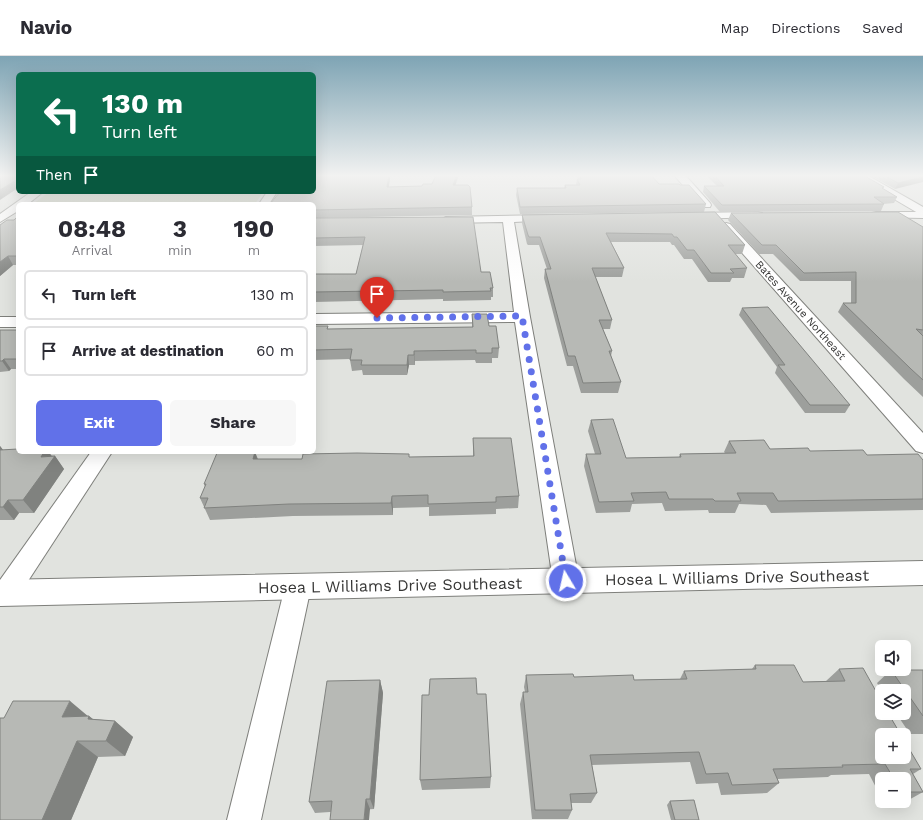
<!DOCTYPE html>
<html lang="en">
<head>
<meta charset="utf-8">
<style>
  :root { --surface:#fff; --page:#f7f7f7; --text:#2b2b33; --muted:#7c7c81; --line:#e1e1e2; --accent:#6171e9 }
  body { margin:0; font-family:"Work Sans",sans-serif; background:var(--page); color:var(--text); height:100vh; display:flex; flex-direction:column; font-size:15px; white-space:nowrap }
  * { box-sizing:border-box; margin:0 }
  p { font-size:13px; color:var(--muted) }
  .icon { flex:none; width:22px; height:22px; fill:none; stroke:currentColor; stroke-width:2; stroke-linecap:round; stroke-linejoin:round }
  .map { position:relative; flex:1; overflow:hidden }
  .panel { position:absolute; left:16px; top:146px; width:300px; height:252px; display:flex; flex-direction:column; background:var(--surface); border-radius:6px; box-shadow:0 4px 16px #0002 }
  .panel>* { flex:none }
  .top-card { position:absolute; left:16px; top:16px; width:300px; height:122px; border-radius:6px; box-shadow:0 4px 16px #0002; background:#0b6e4f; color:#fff; overflow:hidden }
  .tools { position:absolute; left:875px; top:584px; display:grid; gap:8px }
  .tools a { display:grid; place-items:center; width:36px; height:36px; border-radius:6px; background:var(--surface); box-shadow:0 4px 16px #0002; font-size:20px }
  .pin { position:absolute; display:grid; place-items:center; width:34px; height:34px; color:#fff; margin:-41px -17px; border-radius:50% 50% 50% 0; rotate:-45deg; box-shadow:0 0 4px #0007 }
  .pin .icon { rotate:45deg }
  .me { position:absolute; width:44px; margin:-22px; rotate:351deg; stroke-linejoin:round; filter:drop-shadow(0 0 3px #0008) }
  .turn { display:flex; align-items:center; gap:14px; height:84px; padding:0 20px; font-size:18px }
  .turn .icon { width:52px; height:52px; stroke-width:2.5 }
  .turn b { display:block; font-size:28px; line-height:34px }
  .then { display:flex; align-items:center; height:38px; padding:0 20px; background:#0003; gap:8px; font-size:15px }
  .eta { display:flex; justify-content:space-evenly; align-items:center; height:68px; text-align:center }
  .eta b { font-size:24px; font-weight:700; line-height:28px }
  .action { display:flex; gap:8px; margin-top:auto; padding:8px 20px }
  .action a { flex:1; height:46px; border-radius:6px; background:var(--accent); color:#fff; font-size:16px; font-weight:700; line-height:46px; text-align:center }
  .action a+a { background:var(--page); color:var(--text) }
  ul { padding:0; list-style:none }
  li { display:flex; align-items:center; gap:12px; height:50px; margin:0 8px 6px; padding:0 12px; border:2px solid var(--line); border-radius:6px }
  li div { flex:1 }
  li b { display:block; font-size:15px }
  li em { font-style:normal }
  header { display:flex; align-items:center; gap:24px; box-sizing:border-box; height:56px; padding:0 20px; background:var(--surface); border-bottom:1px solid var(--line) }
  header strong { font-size:19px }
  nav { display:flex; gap:22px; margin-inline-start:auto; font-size:14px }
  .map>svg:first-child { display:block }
  .green { fill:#cad4ba }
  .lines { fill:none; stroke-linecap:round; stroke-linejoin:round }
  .minor-casing { stroke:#7e7f7b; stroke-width:2 }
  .tertiary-casing { stroke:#7e7f7b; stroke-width:2 }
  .minor { fill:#fff; fill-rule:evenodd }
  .tertiary { fill:#fff; fill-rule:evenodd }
  .wall { fill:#9d9f9c }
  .shaded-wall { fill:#80827f }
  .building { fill:#b7b9b5; stroke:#80827f }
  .route { stroke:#6171e9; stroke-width:7; stroke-dasharray:0 12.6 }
  .labels { text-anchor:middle; stroke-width:3.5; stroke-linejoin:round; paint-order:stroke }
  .far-street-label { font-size:11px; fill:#353534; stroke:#fff }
  .near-street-label { font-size:16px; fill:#353534; stroke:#fff }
</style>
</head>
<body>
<header>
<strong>Navio</strong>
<nav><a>Map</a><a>Directions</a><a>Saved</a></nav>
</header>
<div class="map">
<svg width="923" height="764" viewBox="0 0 923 764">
  <rect width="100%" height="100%" fill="#e1e3df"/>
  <polygon class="green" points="49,136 263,136 255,148 33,148"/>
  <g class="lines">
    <defs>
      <g id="minor">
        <polygon points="674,119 685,119 710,147 711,149 710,151 702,151"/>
        <polygon points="31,136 43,136 28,148 18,148 18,155 0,166 0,158"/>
        <polygon points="267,136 277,136 269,148 259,148"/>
        <polygon points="758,156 762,157 764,159 762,161 690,163 684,160 690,157"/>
        <polygon points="876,156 923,156 923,162 872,161 870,159 872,157"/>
        <polygon points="548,159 554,162 552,164 514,166 530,261 579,525 575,533 566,536 557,533 553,525 515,266 314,268 314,258 514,256 503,166 446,167 440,164 446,161"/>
        <polygon points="726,167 730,168 923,377 923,397 916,395 722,174 720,171"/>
        <rect x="0" y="261" width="18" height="10"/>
        <polygon points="91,396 112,396 15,545 6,549 0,546 0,524"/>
        <polygon points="298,520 307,523 311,531 261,764 227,764 285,531 289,523"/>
      </g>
      <g id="tertiary">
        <polygon points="853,119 867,119 923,151 923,160"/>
        <polygon points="923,505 923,529 0,550 0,524"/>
      </g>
    </defs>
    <use href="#minor" class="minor-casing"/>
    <use href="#tertiary" class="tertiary-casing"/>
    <use href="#minor" class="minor"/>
    <use href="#tertiary" class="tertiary"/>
  </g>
  <g class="wall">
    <polygon points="576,119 647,119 659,128 680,129 706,148 704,156 520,158 516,139 517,132 564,132 565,129 576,129 577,123 578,123"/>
    <polygon points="706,119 863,119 883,133 897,141 894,147 883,148 884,148 881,155 720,156 703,136 704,130 717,130"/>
    <polygon points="870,119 923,119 895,133"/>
    <polygon points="390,123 389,131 456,129 472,151 472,159 314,162 314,148"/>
    <polygon points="715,156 745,189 742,198 735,198 747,212 744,222 732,222 730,226 708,226 692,203 684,203 674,189 672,189 670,186 611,186 624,212 622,221 595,221 612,264 610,273 603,273 612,295 611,300 621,326 618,337 581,337 573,310 567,310 544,222 545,213 547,213 539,189 528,189 527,188 522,167 522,159"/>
    <polygon points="731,157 923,171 923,341 904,323 838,256 843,247 851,247 851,225 800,225 773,198 759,198 728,164"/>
    <polygon points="18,160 18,209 13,209 0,220 0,169 14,164"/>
    <polygon points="314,162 481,216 493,232 493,241 491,241 491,244 443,245 443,243 314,246 314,218 356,218 363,189 314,190"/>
    <polygon points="742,252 850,349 845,357 805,357 775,317 777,311 739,259"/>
    <polygon points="472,258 489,270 499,292 498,302 492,302 492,307 476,307 475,304 415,305 415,309 409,309 407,319 363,319 362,314 352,315 350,304 350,303 314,304 314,270 329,273 472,271"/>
    <polygon points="0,274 18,274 18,313 11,313 9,315 0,316"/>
    <polygon points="591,364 626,402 679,401 680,398 725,397 724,396 729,385 770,393 867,399 923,404 923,454 771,457 766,449 739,448 735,457 709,457 708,454 665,455 662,447 632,448 630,456 596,457 584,410 586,398 595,398 588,375"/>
    <polygon points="473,382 519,440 518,452 496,453 496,458 429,460 429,451 393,452 393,459 293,460 210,464 200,442 205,431 204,428 255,396 258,403 302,403 409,398 409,401 473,400"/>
    <polygon points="0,390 3,394 55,400 64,413 34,457 19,457 14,464 0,464"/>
    <polygon points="755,609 803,626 826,625 839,613 921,713 913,718 923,736 905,746 883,746 883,745 904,745 904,723 882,723 882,743 869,718 831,719 828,721 777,723 779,727 767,737 721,739 718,727 696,728 690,706 592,709 597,737 591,747 571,747 572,754 568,763 532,763 520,648 523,636 525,636 524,631 526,619 634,624 680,623 684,615 752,613"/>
    <polygon points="891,614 923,614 923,678 910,678 896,657 904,657 904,635 882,635 877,627"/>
    <polygon points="380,624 383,637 374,753 315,757 309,746"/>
    <polygon points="477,638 491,721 490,732 422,734 420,724 429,639"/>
    <polygon points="88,660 89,660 93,663 115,665 133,681 125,700 98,701 71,764 0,764"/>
    <polygon points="670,745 699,764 671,764 667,749"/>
  </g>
  <g class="shaded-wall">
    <polygon points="389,119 390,119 390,123 387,138 387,131"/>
    <polygon points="457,119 459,119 453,136 453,129"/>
    <polygon points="923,121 923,126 895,133 898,127"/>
    <polygon points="18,123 18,132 0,144 0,134"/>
    <polygon points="8,200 13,209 0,220 0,206"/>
    <polygon points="414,295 415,305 415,309 414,299"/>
    <polygon points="408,299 409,309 407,319 407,309"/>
    <polygon points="4,303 11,313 9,315 2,305"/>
    <polygon points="0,390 7,399 0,406"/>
    <polygon points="44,396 49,396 53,402 55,400 64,413 34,457 23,444 41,401"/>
    <polygon points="255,396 259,408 253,403"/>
    <polygon points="392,440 393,452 393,459 391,447"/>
    <polygon points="8,444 19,457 14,464 3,451"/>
    <polygon points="380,624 383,637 374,753 370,743"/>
    <polygon points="70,645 89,661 89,660 109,677 62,661"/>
    <polygon points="115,665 133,681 125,700 106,685"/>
    <polygon points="77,685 98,701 71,764 42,764"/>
    <polygon points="366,743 370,753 369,764 364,764"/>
  </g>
  <g class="building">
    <polygon points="0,119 18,119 18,123 0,134"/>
    <polygon points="314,119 389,119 387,131 422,130 423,128 432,128 436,119 457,119 453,129 468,129 470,131 472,151 314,154 314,148 270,148 280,136 314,136"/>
    <polygon points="580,119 651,119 659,128 679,128 680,129 689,129 706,148 520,151 517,132 566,132 565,129 580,129 577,123 581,123"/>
    <polygon points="714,119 863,119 884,131 882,132 897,141 874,141 884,148 722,149 704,130 724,130"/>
    <polygon points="884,119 923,119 923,121 898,127"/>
    <polygon points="715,156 745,189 728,189 747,212 730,213 734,217 711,217 694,194 687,194 677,181 674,181 672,178 606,177 624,212 592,212 612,264 599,264 612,295 609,295 621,326 583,327 575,300 568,300 545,213 551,213 540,181 529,181 528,179 522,159"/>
    <polygon points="898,156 923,171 923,274 916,273 923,280 923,324 911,313 843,247 856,247 856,216 804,217 776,189 762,189 731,157"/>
    <polygon points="18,160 18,200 8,200 0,206 0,169 7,164 14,164"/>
    <polygon points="473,161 481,216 490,216 493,232 490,232 491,235 443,236 443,234 314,236 314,218 356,218 365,181 314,182 314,162"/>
    <polygon points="768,251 850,349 810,349 778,309 785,309 742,252"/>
    <polygon points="472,258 487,258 489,270 496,270 499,292 492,292 492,297 476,297 476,294 414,295 414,299 408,299 407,309 361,309 362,304 350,304 352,293 314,294 314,270 328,270 327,273 473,271"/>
    <polygon points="0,274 18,274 18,303 4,303 2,305 0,305"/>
    <polygon points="613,363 626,402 681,401 680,398 736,397 729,385 764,384 770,393 808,392 810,395 863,394 867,399 918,398 923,404 923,443 778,445 773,437 737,437 741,445 715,445 713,443 669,443 666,436 631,437 634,445 599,446 586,398 601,398 591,364"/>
    <polygon points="473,382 511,382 519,440 496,441 496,446 428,448 428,439 392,440 391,447 289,448 204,452 208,442 200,442 206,428 204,428 217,397 255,396 253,403 302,403 303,398 357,397 409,398 409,401 474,400"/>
    <polygon points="18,393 18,396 44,396 41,401 55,400 23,444 8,444 3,451 0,451 0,394"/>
    <polygon points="755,609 794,609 803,626 845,625 839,613 863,612 882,646 882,657 888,657 901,679 882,679 882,701 904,701 904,684 921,713 910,713 923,736 904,736 904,723 894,723 885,708 842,709 843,711 773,713 779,727 732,729 728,717 706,718 699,696 590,699 597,737 570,738 572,754 535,754 523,636 528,636 526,619 573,618 574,621 633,619 634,624 687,623 684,615 756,613"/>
    <polygon points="891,614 923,614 923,660"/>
    <polygon points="476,622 477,638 486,638 491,721 420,724 422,639 429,639 430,623"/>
    <polygon points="380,624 370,743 366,743 364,764 330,764 332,745 309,746 327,625"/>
    <polygon points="13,645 70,645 62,661 89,660 88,663 115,665 106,685 77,685 42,764 0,764 0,662 4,662"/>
    <polygon points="694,744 699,764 675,764 670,745"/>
  </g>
  <linearGradient id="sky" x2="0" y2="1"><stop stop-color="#7ea4b4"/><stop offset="0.53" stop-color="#f2f2f1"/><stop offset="1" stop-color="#f2f2f1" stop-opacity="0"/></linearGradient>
  <rect width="923" height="226" fill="url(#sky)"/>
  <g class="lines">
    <polyline class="route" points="377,262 522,260 566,525"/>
  </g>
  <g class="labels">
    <g class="far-street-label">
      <text transform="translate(801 254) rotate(48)" y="4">Bates Avenue Northeast</text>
    </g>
    <g class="near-street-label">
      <text transform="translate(737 521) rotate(-1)" y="6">Hosea L Williams Drive Southeast</text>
      <text transform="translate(390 529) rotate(-1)" y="6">Hosea L Williams Drive Southeast</text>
    </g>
  </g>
</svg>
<div class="tools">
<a><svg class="icon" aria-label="sound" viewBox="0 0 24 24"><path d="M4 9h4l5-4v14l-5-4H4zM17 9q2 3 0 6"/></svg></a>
<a><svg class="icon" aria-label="layers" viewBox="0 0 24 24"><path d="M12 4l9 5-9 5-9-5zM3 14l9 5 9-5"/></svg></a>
<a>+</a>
<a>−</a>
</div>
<div class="pin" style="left:377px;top:262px;background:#d93025"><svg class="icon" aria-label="arrive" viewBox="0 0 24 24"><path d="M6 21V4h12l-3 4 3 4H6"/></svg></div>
<svg class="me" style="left:566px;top:525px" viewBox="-20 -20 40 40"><circle r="17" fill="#6171e9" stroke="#fff" stroke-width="3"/><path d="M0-11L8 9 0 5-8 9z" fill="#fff"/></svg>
<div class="top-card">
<div class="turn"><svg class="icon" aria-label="left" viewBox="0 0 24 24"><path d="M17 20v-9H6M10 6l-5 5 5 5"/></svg><div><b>130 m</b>Turn left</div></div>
<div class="then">Then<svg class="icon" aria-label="arrive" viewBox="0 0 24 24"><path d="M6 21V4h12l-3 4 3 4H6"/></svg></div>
</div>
<section class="panel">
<div class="eta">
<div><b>08:48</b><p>Arrival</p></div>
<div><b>3</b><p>min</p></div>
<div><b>190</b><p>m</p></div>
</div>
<ul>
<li><svg class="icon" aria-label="left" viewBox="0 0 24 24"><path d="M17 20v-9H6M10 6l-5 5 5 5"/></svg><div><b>Turn left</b></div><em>130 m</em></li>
<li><svg class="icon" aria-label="arrive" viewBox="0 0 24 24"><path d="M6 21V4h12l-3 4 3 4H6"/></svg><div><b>Arrive at destination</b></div><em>60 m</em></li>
</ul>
<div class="action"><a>Exit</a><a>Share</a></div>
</section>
</div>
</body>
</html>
